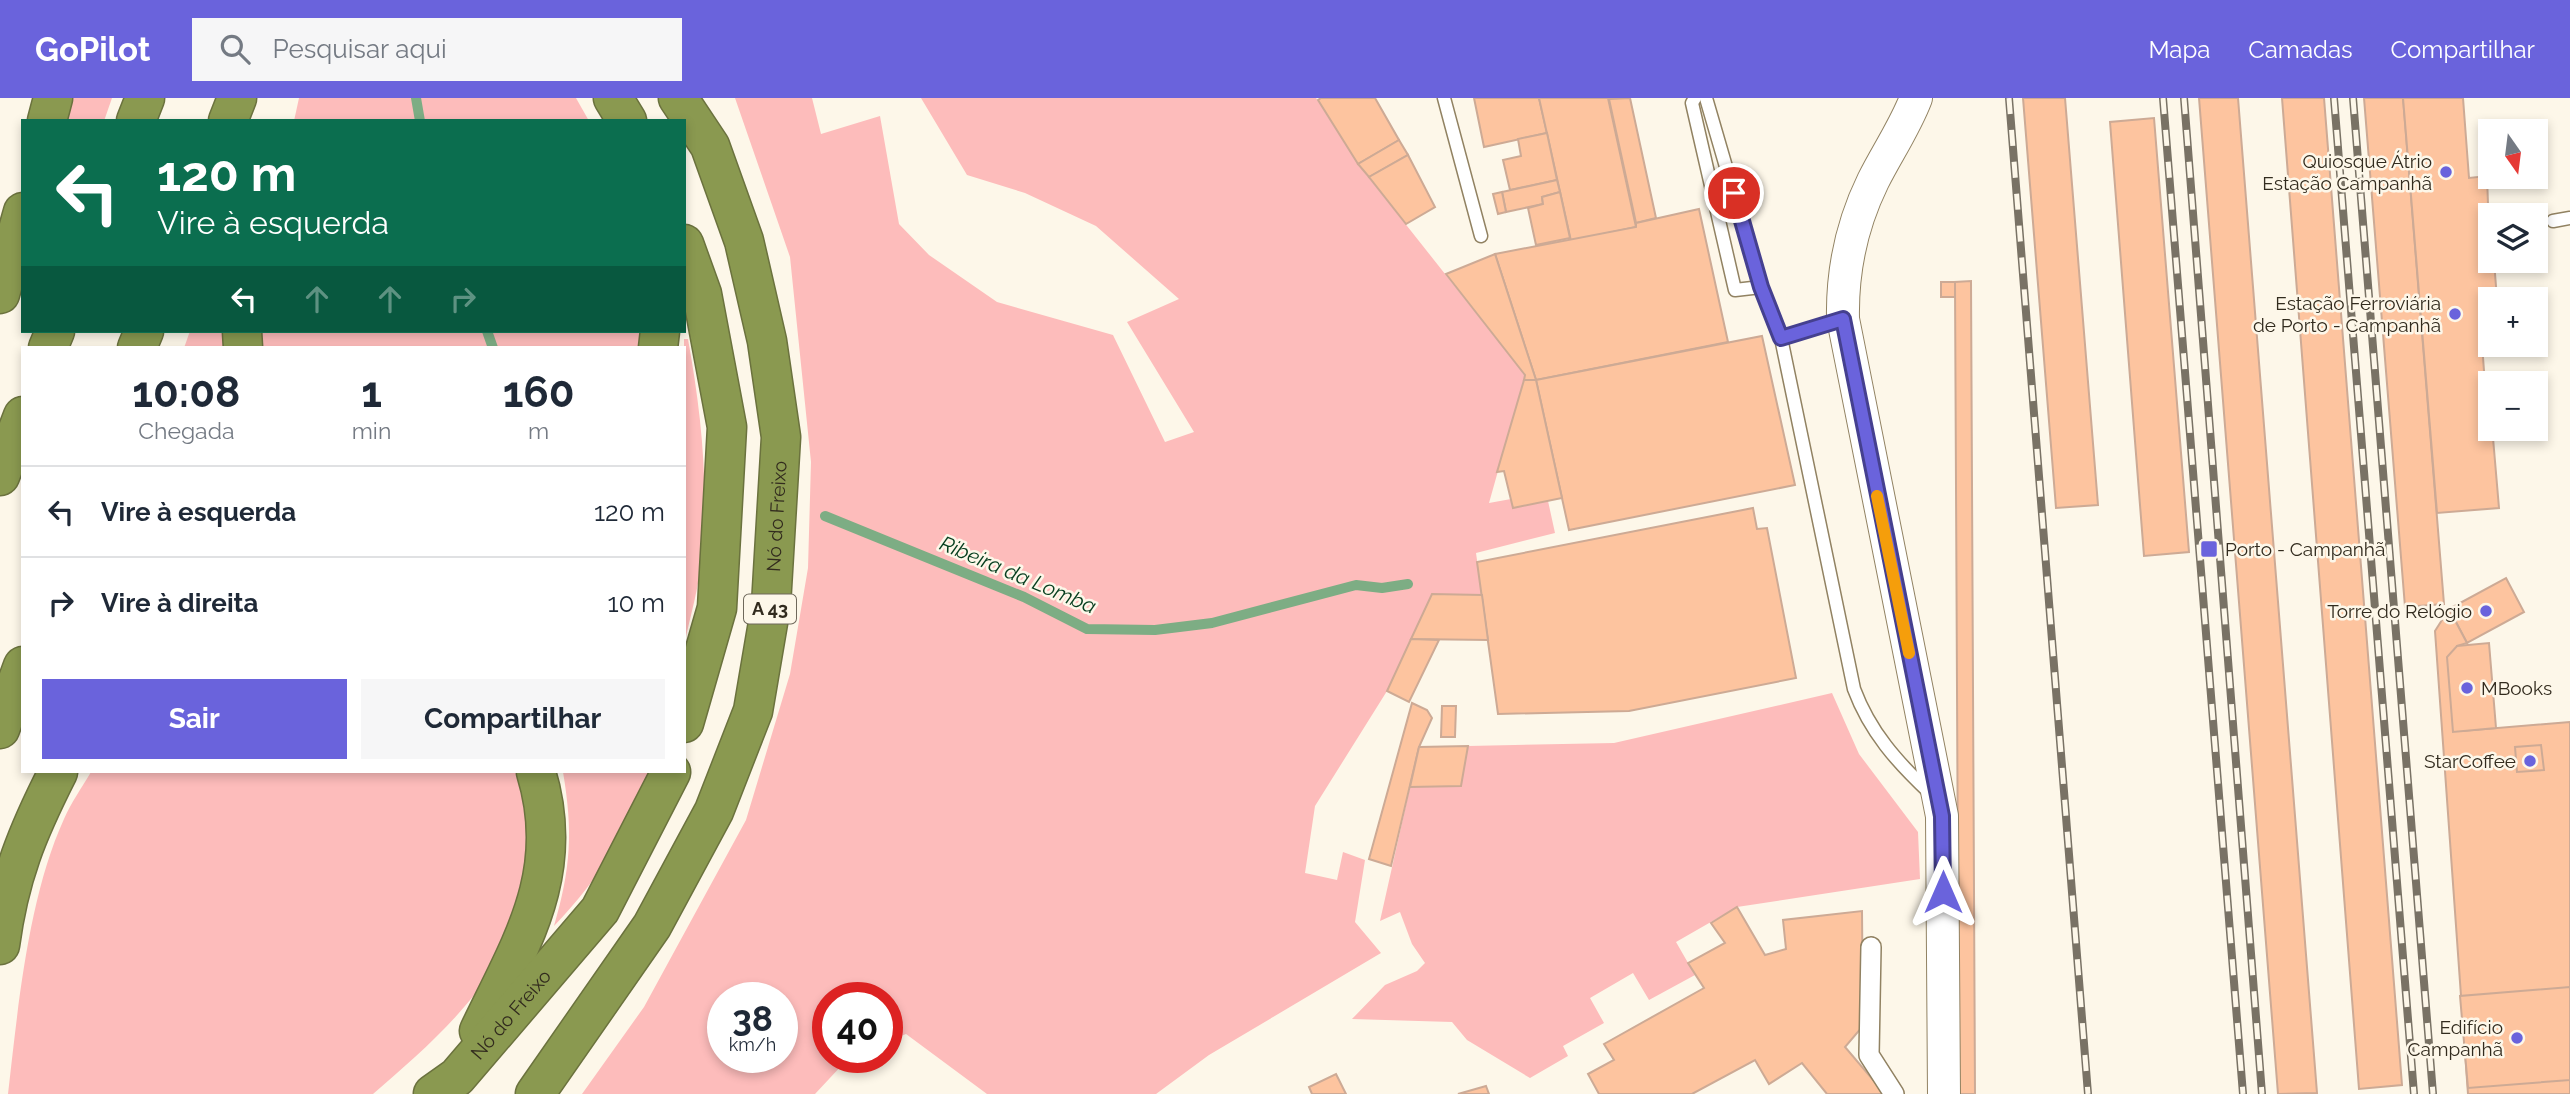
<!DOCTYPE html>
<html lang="pt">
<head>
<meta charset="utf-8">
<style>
  :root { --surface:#fff; --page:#f6f6f7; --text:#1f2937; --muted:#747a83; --line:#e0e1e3; --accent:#6a63dc }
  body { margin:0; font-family:Raleway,sans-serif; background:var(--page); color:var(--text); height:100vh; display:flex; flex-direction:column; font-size:26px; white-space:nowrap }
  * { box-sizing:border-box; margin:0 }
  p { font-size:23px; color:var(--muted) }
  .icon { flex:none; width:38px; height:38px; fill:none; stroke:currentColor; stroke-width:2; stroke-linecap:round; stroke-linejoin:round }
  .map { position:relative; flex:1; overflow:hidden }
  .panel { position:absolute; left:21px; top:248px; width:665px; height:427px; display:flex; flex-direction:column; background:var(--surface); border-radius:0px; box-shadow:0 4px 10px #0003 }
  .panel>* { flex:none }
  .banner { position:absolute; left:21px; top:21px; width:665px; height:214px; border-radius:0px; box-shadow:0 4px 10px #0003; background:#0b6e4f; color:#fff; overflow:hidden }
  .needle { width:46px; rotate:166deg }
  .tools { position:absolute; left:2478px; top:21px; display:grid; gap:14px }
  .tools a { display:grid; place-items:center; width:70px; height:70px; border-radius:0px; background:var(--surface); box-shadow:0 4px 10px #0003; font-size:35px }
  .speed { position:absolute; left:707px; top:884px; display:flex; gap:14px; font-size:35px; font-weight:700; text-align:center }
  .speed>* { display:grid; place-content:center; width:91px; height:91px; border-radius:50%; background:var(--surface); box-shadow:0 4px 10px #0003; line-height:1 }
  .speed small { font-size:18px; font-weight:400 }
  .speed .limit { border:10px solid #d22; background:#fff; color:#111 }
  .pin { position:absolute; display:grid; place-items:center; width:60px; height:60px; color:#fff; margin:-30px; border:4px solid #fff; border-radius:50%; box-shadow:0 2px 7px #0007 }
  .me { position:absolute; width:77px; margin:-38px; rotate:0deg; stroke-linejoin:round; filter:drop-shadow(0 0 5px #0008) }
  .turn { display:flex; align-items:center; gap:24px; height:147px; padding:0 21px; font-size:32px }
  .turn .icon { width:91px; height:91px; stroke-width:2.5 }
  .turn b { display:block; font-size:49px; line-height:60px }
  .lanes { display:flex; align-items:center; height:66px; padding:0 21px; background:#0003; justify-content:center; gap:35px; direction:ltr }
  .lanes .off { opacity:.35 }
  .eta { display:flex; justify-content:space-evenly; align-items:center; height:119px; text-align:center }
  .eta b { font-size:42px; font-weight:700; line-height:49px }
  .cta { display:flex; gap:14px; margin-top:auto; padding:14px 21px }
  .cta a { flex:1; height:80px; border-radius:0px; background:var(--accent); color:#fff; font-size:28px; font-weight:700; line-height:80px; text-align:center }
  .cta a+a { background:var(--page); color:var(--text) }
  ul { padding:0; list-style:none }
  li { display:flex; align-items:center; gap:21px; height:91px; padding:0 21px; border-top:2px solid var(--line) }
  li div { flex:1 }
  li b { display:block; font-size:26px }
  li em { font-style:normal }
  header { display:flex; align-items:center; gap:42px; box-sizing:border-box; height:98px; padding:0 35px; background:var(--accent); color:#fff }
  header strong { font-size:33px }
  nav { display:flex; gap:38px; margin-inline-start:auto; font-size:24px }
  .search { width:490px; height:63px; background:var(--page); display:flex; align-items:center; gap:18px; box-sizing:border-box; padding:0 24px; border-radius:0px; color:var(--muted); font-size:26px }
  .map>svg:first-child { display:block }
  .green { fill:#fdbcbb; fill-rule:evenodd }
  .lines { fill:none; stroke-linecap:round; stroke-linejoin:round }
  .stream { stroke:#7dad84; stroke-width:10 }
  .building { fill:#fdc49f; stroke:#cdaa95; stroke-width:2 }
  .service-casing { stroke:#918262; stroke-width:15 }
  .pedestrian-casing { stroke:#918262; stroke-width:22 }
  .tertiary-casing { stroke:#918262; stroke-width:34 }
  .motorway-casing { stroke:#6b723e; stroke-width:41 }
  .service { stroke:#fff; stroke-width:12 }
  .pedestrian { stroke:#fff; stroke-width:19 }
  .tertiary { stroke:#fff; stroke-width:32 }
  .motorway { stroke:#8a9950; stroke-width:38 }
  .rail-casing { stroke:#797265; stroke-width:8 }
  .rail { stroke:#fdf7e9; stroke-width:5; stroke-dasharray:16; stroke-linecap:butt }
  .route-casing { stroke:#45408f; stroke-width:18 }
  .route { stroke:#6a63dc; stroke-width:12 }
  .slow { stroke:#f59e0b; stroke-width:12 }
  .poi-dot { fill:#6a63dc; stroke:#fdf7e9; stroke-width:2.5 }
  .labels { text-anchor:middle; stroke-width:5; stroke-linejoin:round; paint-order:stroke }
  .shield { fill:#fdf7e9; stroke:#6f685b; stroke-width:2 }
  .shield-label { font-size:18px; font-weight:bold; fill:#322b1e }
  .poi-label { font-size:19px; fill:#322b1e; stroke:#fdf7e9; text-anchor:end }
  .street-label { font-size:19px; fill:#322b1e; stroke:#fdf7e9 }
  .water-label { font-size:21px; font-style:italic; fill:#063e1e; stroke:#fdf7e9 }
</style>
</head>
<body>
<header>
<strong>GoPilot</strong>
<div class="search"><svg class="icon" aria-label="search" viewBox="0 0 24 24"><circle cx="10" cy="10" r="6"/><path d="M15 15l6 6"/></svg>Pesquisar aqui</div>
<nav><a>Mapa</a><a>Camadas</a><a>Compartilhar</a></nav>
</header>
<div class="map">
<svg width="2570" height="996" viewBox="0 0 2570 996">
  <rect width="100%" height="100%" fill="#fdf7e9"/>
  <g class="green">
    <polygon points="72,0 112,0 104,23 66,23"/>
    <polygon points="299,0 576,0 589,23 294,23"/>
    <path d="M735,0H812L821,36L880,18L899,126L929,157L997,204L1113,237L1165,344L1194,334L1127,224L1179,201L1096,128L1025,95L967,77L921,0H1316L1358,66L1525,277L1489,405L1511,401L1513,410L1548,403L1555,435L1476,455L1482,497H1432L1387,593L1315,708L1305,775L1337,782L1343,754L1365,762L1355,824L1381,855L1209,957L1156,996H987L906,936L887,944V900H828V959H857L843,966L815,996H582L644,909L746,722L790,576L808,470L811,364L790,159ZM723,900H782V959H723Z"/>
    <polygon points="190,233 234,233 235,250 184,250"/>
    <polygon points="261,233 648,233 643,250 263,250"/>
    <path d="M684,241H688C701,313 709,386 702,459C699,489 690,519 684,548Z"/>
    <polygon points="1832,595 1859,656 1918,734 1920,781 1737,809 1676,844 1695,877 1649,902 1633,875 1590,900 1604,925 1563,948 1568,958 1530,980 1467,942 1452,924 1352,921 1385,887 1417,873 1425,865 1412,846 1400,814 1380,823 1410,689 1460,688 1468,648 1614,645"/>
    <path d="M91,674H517C521,681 527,690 528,698C539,747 522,820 497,864C467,915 417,958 373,996H8C18,910 28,800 64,721C71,705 82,689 91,674Z"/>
    <path d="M563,674H654C625,735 602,778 554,828C571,770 573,733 563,674Z"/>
  </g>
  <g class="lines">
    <g class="stream">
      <polyline points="416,0 420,23"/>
      <polyline points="487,233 493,250"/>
      <polyline points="825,418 1024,499 1087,531 1155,532 1212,525 1356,487 1382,490 1408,486"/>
    </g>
  </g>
  <g class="building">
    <polygon points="1321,0 1375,0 1399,42 1358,66 1318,2"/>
    <polygon points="1474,0 1539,0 1547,35 1484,49"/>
    <polygon points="1539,0 1608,0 1636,129 1571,143"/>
    <polygon points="1630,0 1656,120 1636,125 1609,1"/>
    <polygon points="2023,0 2065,0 2098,407 2056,410"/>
    <polygon points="2199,0 2238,0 2317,995 2278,996"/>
    <polygon points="2282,0 2324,0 2402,987 2359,991"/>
    <polygon points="2364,0 2403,0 2444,506 2405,509"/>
    <polygon points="2403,0 2463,0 2469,80 2487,78 2490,163 2494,163 2497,201 2490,201 2490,231 2481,232 2489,341 2493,340 2499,410 2437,415"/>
    <polygon points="2154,20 2189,454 2144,458 2110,24"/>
    <polygon points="1547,35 1557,82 1510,92 1503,62 1521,58 1518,41"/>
    <polygon points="1399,42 1408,57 1369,79 1358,66"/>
    <polygon points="1408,57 1435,109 1406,126 1369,79"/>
    <polygon points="1557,82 1560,94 1542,99 1543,106 1506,114 1502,94"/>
    <polygon points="1502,94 1506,114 1498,116 1493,96"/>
    <polygon points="1560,94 1570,140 1536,147 1528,110 1543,106 1542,99"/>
    <polygon points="1699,111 1728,244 1536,282 1495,156 1636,129 1636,125"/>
    <polygon points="1495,156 1536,282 1524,282 1525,277 1446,176"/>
    <polygon points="1971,183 1975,996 1959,996 1955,184"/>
    <rect x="1941" y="184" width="14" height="15"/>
    <polygon points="1762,238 1795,387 1569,432 1536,282"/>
    <polygon points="1524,282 1536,282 1562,400 1513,410 1504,373 1497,374"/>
    <polygon points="1753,410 1757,431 1767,430 1796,580 1629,613 1498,616 1477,464"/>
    <polygon points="2506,480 2524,514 2467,545 2449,511"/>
    <polygon points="1432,496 1482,497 1488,542 1411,541"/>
    <polygon points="2449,511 2467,545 2457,548 2462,633 2570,624 2570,996 2468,996 2435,533"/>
    <polygon points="1411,541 1439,542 1409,604 1387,593"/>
    <polygon points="2489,545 2496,630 2453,634 2447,559 2457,548"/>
    <polygon points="1412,605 1427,612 1432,620 1419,649 1391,768 1369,761"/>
    <polygon points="1442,608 1456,608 1455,639 1441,639"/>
    <polygon points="2541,647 2544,672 2517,674 2515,649"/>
    <polygon points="1468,648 1461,688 1410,689 1419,649"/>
    <polygon points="1737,809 1765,857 1786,851 1783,822 1862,813 1863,928 1845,949 1885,996 1827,996 1802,965 1769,986 1755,962 1692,996 1599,996 1588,976 1614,962 1604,946 1704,890 1688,865 1725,845 1711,825"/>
    <polygon points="2570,889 2570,982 2468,990 2460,898"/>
    <polygon points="1336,976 1346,996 1312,996 1309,989"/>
    <polygon points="1486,988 1489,996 1458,996"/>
  </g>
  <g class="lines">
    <defs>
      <g id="service">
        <polyline points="1444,0 1481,138"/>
        <polyline points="1695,0 1692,5 1735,192 1761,189"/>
        <path d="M1706,0L1761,189L1781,240L1854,591C1870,634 1897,664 1930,695"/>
        <polyline points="2553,123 2570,120"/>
        <polyline points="1781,240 1841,221"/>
      </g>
      <polyline id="pedestrian" points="1871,849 1869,957 1894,996"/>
      <path id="tertiary" d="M1916,0C1905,29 1887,55 1873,83C1852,126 1842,173 1843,221L1942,718L1944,996"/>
      <g id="motorway">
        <polyline points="613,0 627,23"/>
        <polyline points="47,23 53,0"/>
        <polyline points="136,23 145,0"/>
        <polyline points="228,23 237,0"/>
        <polyline points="684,146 702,196 727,329 717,510 684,625"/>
        <polyline points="0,196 23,114"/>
        <polyline points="242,233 243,250"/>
        <polyline points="48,250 55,233"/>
        <polyline points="137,250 144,233"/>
        <polyline points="658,250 660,233"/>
        <polyline points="0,378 23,318"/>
        <polyline points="0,631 23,568"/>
        <path d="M0,847C9,779 27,735 58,674"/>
        <path d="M479,933C521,845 567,775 536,674"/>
        <path id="s1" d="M433,996L457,979L600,812L671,674"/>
        <path id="s2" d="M535,996L652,828L714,713L753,613L771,507L781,339L767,243L744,143L710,48L678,0"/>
      </g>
    </defs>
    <use href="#service" class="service-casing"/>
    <use href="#pedestrian" class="pedestrian-casing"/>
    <use href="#tertiary" class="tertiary-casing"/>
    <use href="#motorway" class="motorway-casing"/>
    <use href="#service" class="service"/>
    <use href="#pedestrian" class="pedestrian"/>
    <use href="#tertiary" class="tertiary"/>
    <use href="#motorway" class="motorway"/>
    <defs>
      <g id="rail">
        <polyline points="2009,0 2088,996"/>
        <polyline points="2163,0 2243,996"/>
        <polyline points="2184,0 2262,996"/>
        <polyline points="2334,0 2414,996"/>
        <polyline points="2353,0 2433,996"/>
      </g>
    </defs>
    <use href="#rail" class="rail-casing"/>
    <use href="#rail" class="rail"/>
  </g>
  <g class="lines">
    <defs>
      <polyline id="route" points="1734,95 1761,189 1781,240 1843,221 1942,718 1943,794"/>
    </defs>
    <use href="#route" class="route-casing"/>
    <use href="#route" class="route"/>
    <polyline class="slow" points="1877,398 1909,555"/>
  </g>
  <g class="poi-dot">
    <circle cx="2446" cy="74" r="7"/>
    <circle cx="2455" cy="216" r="7"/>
    <rect x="2200" y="442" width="18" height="18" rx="3.5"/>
    <circle cx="2486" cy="513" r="7"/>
    <circle cx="2467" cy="590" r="7"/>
    <circle cx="2530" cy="663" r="7"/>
    <circle cx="2517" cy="940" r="7"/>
  </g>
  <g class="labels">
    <rect class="shield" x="744" y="496.5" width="52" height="29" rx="5"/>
    <g class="shield-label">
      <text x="770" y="517">A 43</text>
    </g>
    <g class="poi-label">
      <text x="2432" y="70">Quiosque Átrio<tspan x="2432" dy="22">Estação Campanhã</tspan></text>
      <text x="2441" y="212">Estação Ferroviária<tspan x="2441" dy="22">de Porto - Campanhã</tspan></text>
      <text x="2225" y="458" text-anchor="start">Porto - Campanhã</text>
      <text x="2472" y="520">Torre do Relógio</text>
      <text x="2481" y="597" text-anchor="start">MBooks</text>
      <text x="2516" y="670">StarCoffee</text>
      <text x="2503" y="936">Edifício<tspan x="2503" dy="22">Campanhã</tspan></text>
    </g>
    <g class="street-label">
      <text dy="7" stroke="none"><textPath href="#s2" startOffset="639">Nó do Freixo</textPath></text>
      <text dy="7" stroke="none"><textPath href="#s1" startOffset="112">Nó do Freixo</textPath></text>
    </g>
    <g class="water-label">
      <text transform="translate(1018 477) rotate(23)" y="7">Ribeira da Lomba</text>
    </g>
  </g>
</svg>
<div class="tools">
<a><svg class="needle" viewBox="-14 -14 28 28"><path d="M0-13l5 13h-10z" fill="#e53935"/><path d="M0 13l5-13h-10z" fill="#747a83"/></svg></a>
<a><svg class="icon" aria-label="layers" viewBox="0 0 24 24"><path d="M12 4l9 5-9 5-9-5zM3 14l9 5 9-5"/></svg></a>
<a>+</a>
<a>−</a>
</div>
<div class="speed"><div>38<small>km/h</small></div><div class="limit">40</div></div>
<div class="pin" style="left:1734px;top:95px;background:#d93025"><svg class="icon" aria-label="arrive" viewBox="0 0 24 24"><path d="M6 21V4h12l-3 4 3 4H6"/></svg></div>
<svg class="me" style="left:1943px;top:794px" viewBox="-20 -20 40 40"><path d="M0-17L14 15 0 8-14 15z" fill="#6a63dc" stroke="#fff" stroke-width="4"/></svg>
<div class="banner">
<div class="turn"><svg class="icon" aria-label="left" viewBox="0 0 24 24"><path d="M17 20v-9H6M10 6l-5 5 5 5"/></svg><div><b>120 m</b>Vire à esquerda</div></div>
<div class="lanes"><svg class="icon" aria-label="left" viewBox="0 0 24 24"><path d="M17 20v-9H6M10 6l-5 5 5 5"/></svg><svg class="icon off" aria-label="ahead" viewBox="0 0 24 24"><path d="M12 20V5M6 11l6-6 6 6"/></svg><svg class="icon off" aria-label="ahead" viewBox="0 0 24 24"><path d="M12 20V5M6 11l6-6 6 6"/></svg><svg class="icon off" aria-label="right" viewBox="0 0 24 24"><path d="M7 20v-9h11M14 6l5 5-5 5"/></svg></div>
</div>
<section class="panel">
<div class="eta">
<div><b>10:08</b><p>Chegada</p></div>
<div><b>1</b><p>min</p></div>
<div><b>160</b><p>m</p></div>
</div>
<ul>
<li><svg class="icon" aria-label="left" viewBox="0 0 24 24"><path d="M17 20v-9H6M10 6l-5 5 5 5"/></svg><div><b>Vire à esquerda</b></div><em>120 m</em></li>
<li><svg class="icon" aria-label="right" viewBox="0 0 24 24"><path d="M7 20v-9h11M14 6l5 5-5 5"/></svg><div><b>Vire à direita</b></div><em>10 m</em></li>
</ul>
<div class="cta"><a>Sair</a><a>Compartilhar</a></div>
</section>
</div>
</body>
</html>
